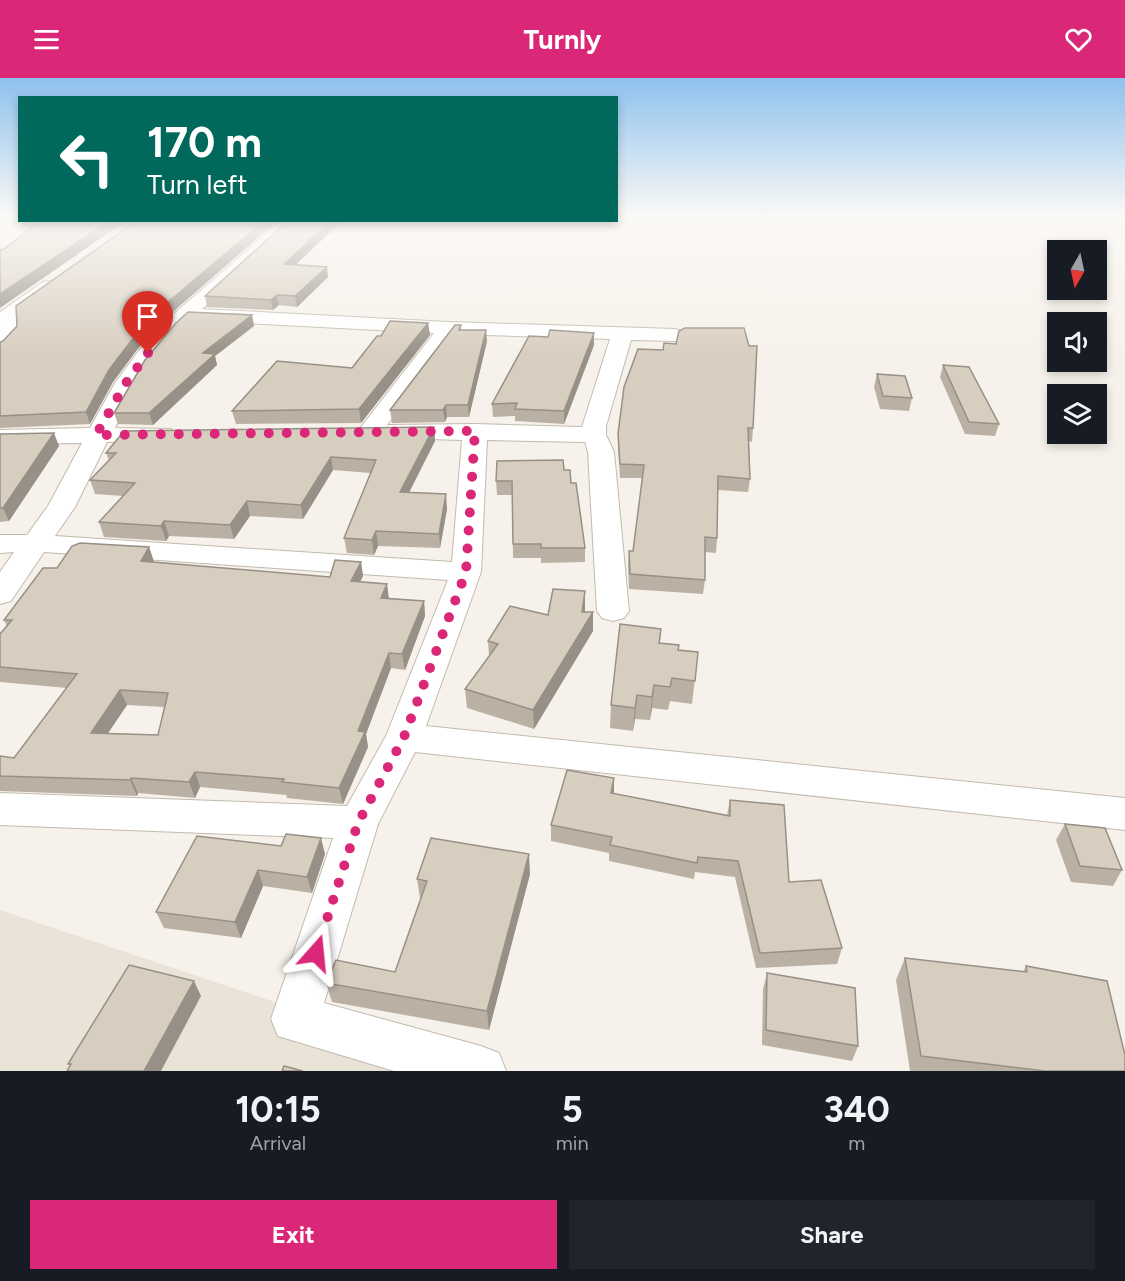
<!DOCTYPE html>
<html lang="en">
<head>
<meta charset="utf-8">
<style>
  :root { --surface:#171b24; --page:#20242c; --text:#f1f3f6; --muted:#9ea1a6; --accent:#db2777 }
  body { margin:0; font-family:Figtree,sans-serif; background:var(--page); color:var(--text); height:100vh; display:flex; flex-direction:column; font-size:22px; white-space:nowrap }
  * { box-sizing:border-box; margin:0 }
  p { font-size:20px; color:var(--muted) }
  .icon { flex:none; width:33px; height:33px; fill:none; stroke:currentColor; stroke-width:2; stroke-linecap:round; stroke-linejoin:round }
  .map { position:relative; height:993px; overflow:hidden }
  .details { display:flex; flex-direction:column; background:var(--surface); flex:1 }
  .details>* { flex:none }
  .guide { position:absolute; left:18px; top:18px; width:600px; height:126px; border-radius:0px; box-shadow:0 3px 9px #0003; background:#00695c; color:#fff; overflow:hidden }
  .needle { width:39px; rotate:189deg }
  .buttons { position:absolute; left:1047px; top:162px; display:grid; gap:12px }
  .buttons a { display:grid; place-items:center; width:60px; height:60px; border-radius:0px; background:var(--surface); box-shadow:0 3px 9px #0003; font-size:30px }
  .pin { position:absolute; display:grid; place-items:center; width:51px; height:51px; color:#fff; margin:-62px -26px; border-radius:50% 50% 50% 0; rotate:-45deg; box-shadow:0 0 6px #0007 }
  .pin .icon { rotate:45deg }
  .me { position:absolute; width:66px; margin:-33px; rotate:18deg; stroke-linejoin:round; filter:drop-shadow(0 0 4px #0008) }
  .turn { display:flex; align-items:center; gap:21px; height:126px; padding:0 30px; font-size:27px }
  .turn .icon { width:78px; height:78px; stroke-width:2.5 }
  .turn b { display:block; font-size:42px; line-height:51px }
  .eta { display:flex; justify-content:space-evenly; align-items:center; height:102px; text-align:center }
  .eta b { font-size:36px; font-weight:700; line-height:42px }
  .cta { display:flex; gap:12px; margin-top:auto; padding:12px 30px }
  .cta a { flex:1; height:69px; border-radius:0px; background:var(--accent); color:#fff; font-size:24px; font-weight:700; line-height:69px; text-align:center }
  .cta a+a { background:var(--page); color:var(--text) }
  header { display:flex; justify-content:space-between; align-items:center; height:78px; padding:0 30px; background:var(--accent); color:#fff; font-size:27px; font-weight:700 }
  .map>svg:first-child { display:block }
  .residential { fill:#eae4d8 }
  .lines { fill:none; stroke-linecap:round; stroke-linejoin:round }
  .street-casing { stroke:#c2baac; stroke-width:2 }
  .street { fill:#fff; fill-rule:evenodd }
  .wall { fill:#bab1a4; fill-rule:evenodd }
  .shaded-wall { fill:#979086 }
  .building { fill:#d8cebf; stroke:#979086; stroke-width:1.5; fill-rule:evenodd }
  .route { stroke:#db2777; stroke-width:10; stroke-dasharray:0 18 }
</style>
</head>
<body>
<header><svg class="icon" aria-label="menu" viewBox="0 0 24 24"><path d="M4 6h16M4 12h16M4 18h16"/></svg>Turnly<svg class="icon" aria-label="heart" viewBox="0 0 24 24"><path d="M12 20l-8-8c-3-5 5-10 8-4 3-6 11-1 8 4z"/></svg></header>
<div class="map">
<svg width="1125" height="993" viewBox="0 0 1125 993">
  <rect width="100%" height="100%" fill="#f6f2eb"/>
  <polygon class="residential" points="0,832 481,993 0,993"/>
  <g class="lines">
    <defs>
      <g id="street">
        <path d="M282,142H299L202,231L449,244L675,251L682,253L685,257L682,261L675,263L631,262L606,348V357L614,374L629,533L624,540L613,543L602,540L597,533L588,374L585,364L487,362L481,494L426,648L1125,720V752L415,674L378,746L324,925L481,968L499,975L506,993H394L278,958L271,941L333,760L0,747V715L347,728L386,658L448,502L44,474L11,523L0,526V494L14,474L0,475V457H27L48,428L82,365L0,366V352L90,350L115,305L152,255ZM190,242L434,255L358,353L361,358C369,360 376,361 382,354L384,358L393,360L462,362L452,484L55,458L75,429L107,364L162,363L171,361L174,356L171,351L115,350C135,309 156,273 190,242ZM455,256L610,261L582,349L475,346L387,347Z"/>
        <polygon points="49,203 58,208 18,238 20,258 7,272 0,274 0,234 43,204"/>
      </g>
    </defs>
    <use href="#street" class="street-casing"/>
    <use href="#street" class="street"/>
  </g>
  <g class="wall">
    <polygon points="138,142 278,142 151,253 113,304 90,346 0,350 0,264 3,263"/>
    <polygon points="296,187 328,199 297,229 279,227 273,232 207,229 205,218"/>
    <polygon points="252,237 254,248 215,278 217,287 153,347 118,346 114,335"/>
    <polygon points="428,245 430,257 361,345 236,346 232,333 352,290 381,258"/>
    <polygon points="461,247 461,252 487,263 469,339 447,339 445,344 392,345 390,332"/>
    <polygon points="594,255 594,267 564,346 515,343 515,338 493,339 492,326 548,259"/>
    <polygon points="676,266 753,350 752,364 749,363 750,401 748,414 718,412 717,460 716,475 705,474 705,502 703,516 629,511 628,487 629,473 633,473 643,400 620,400 618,369 618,356 663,272"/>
    <polygon points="943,287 999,346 995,358 965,356 940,299"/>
    <polygon points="877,296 912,320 909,333 880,331 874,309"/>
    <polygon points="434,349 435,363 409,415 447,431 440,470 378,468 374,477 347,475 344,460 371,395 333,392 303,441 250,438 234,461 169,458 166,463 104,459 99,444 123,418 95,416 90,402 109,382 106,375"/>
    <polygon points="0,356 59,368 9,443 0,444"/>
    <polygon points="564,392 571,405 585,470 585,484 541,485 541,480 513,480 512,417 497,417 496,403"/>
    <path d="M149,469L154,484L330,499L361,484L363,498L360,504L389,520L424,523L425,538L405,592L391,590L366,656L368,669L343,726L287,720L286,717L200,709L195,720L138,715L137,718L0,713V678L14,680L67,610L0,604V556L7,548L4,542L57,490ZM127,627L164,629L158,657L108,655Z"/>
    <polygon points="584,534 593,534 593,553 534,651 467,630 465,611 489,578 488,563 548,537"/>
    <polygon points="661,551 660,565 678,572 698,574 692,626 670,623 668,632 652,630 650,642 635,641 633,653 610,650 611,627"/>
    <polygon points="614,700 614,716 727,737 730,722 789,804 842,870 837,886 756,890 735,799 695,794 694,801 609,783 609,775 551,763 551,747"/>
    <polygon points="1065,746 1122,792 1113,808 1071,804 1056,762"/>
    <polygon points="197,758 325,776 312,815 263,808 241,860 164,850 156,834"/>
    <polygon points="530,796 489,952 332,924 326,905 395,894 421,821 420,820 417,801"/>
    <polygon points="905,880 1023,894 1026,888 1125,993 910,993 896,902"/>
    <polygon points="767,895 858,968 852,983 762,967 763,911"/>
  </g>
  <g class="shaded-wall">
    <polygon points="111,142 127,142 0,230 0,216"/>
    <polygon points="265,142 278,142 151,253 113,304 90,346 86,334 109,292 147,242"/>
    <polygon points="332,142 343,142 286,196 284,186"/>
    <polygon points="327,189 328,199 297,229 295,218"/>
    <polygon points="277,217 279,227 273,232 271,222"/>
    <polygon points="252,237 254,248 215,278 217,287 153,347 149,335 203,275"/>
    <polygon points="428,245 430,257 361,345 359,331"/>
    <polygon points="486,252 487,263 469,339 468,327"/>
    <polygon points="594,255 594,267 564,346 564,333"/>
    <polygon points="446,327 447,339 445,344 443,332"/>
    <polygon points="434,349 435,363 402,428 400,414"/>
    <polygon points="54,355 59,368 9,443 3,430"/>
    <polygon points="331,379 333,392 303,441 301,427"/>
    <polygon points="446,416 447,431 440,470 439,456"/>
    <polygon points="247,423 250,438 234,461 230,447"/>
    <polygon points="164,443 169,458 166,463 161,448"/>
    <polygon points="376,453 378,468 374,477 372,462"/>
    <polygon points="149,469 154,484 141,483"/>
    <polygon points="361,484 363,498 353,518 351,503"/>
    <polygon points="387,506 389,521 381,520"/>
    <polygon points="585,513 585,532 582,552 582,534"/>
    <polygon points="424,523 425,538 405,592 402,576"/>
    <polygon points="593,534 593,553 534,651 533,632"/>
    <polygon points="389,575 391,590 366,656 368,669 343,726 339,710 358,653"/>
    <polygon points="654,607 652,630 650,642 652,619"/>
    <polygon points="120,612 127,627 98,670 91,655"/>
    <polygon points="637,617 635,641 633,653 635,630"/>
    <polygon points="195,694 200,709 195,720 189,704"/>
    <polygon points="131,700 138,715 137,718 130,702"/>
    <polygon points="614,700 614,716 611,715"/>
    <polygon points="321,760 325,776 312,815 307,799"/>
    <polygon points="529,776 530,796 489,952 487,933"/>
    <polygon points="258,792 263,808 241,860 235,844"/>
    <polygon points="194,903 201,918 161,993 144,993"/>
  </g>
  <g class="building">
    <polygon points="41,142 111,142 0,216 0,172 4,171"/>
    <polygon points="138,142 265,142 147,242 109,292 86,334 0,338 0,264 3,263 17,248 16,228"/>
    <polygon points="289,142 332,142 284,186 327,189 295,218 277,217 271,222 205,218"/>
    <polygon points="188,234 252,237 203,275 215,276 149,335 114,335 145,282 176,245"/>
    <polygon points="390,243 428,245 359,331 232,333 277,283 352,290 377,258 381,258"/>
    <polygon points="455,247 461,247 459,252 486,252 468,327 446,327 443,332 390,332"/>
    <polygon points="685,250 744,250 749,268 757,268 753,350 748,350 750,401 718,398 717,460 705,459 705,502 630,496 629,473 633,473 644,387 620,386 618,356 624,309 638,271 663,272 664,265 676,266 679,253"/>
    <polygon points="550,252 594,255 564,333 515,331 517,325 492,326 529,258 548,259"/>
    <polygon points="943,287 969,289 999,346 969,344"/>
    <polygon points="877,296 905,298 912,320 883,318"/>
    <polygon points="434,349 400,414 446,416 439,456 376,453 372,462 344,460 376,382 331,379 301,427 247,423 230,447 164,443 161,448 99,444 135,405 90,402 116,375 106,375 124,353"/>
    <polygon points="54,355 3,430 0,430 0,356"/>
    <polygon points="563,382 564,392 570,392 571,405 576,405 585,470 541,470 541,466 513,466 512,403 496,403 497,383"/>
    <path d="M80,465L149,469L141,483L330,499L335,482L361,484L351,503L387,506L381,520L424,523L402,576L389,575L358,653L365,654L339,710L282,704L284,701L195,694L189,704L131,700L130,702L0,698V678L14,680L77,596L0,589V556L12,542H4L43,490H57L72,468ZM120,612L168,615L158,657L91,655Z"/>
    <polygon points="553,511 585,513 582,534 593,534 533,632 465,611 498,566 488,563 510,528 548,537"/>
    <polygon points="620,546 661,551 659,565 679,567 678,572 698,574 695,603 672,600 670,609 654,607 652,619 637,617 635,630 611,627"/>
    <polygon points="567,692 614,700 611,715 730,738 730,722 784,727 789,804 821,802 842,870 760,875 738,783 698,779 697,785 610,767 612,759 551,747"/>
    <polygon points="1065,746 1105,750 1122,792 1080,788"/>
    <polygon points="286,756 321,760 307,799 258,792 235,844 156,834 197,758 281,768"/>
    <polygon points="431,760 529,776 487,933 326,905 336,882 395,894 427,803 417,801"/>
    <polygon points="905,880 1027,894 1026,888 1107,903 1125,977 1125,993 1045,993 921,978"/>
    <polygon points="129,887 194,903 144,993 67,993 71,986 68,986"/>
    <polygon points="767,895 855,910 858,968 766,952"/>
    <polygon points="284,988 303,993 282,993"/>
  </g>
  <linearGradient id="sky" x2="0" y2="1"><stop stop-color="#8dc1ed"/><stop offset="0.5" stop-color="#fbf9f6"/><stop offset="1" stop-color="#fbf9f6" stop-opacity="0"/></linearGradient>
  <rect width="1125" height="278" fill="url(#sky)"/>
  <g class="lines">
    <polyline class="route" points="148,275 126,305 96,357 475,353 466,494 404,659 358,745 316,875"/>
  </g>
</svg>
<div class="buttons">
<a><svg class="needle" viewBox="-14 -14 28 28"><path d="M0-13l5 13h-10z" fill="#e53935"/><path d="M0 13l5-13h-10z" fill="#9ea1a6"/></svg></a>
<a><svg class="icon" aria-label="sound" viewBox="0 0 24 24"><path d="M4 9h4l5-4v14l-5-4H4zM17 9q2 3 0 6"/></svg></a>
<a><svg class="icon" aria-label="layers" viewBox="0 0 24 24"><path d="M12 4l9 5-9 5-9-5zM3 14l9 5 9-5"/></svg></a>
</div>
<div class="pin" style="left:148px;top:275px;background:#d93025"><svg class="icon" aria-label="arrive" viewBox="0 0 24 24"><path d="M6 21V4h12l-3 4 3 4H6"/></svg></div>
<svg class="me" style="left:316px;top:875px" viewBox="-20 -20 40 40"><path d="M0-17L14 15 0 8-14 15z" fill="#db2777" stroke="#fff" stroke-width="4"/></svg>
<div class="guide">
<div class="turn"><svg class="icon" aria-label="left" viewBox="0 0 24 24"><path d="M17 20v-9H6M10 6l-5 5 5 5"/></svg><div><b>170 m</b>Turn left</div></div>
</div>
</div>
<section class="details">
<div class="eta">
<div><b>10:15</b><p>Arrival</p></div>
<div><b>5</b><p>min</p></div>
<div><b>340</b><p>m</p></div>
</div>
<div class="cta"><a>Exit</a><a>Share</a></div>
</section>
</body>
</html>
